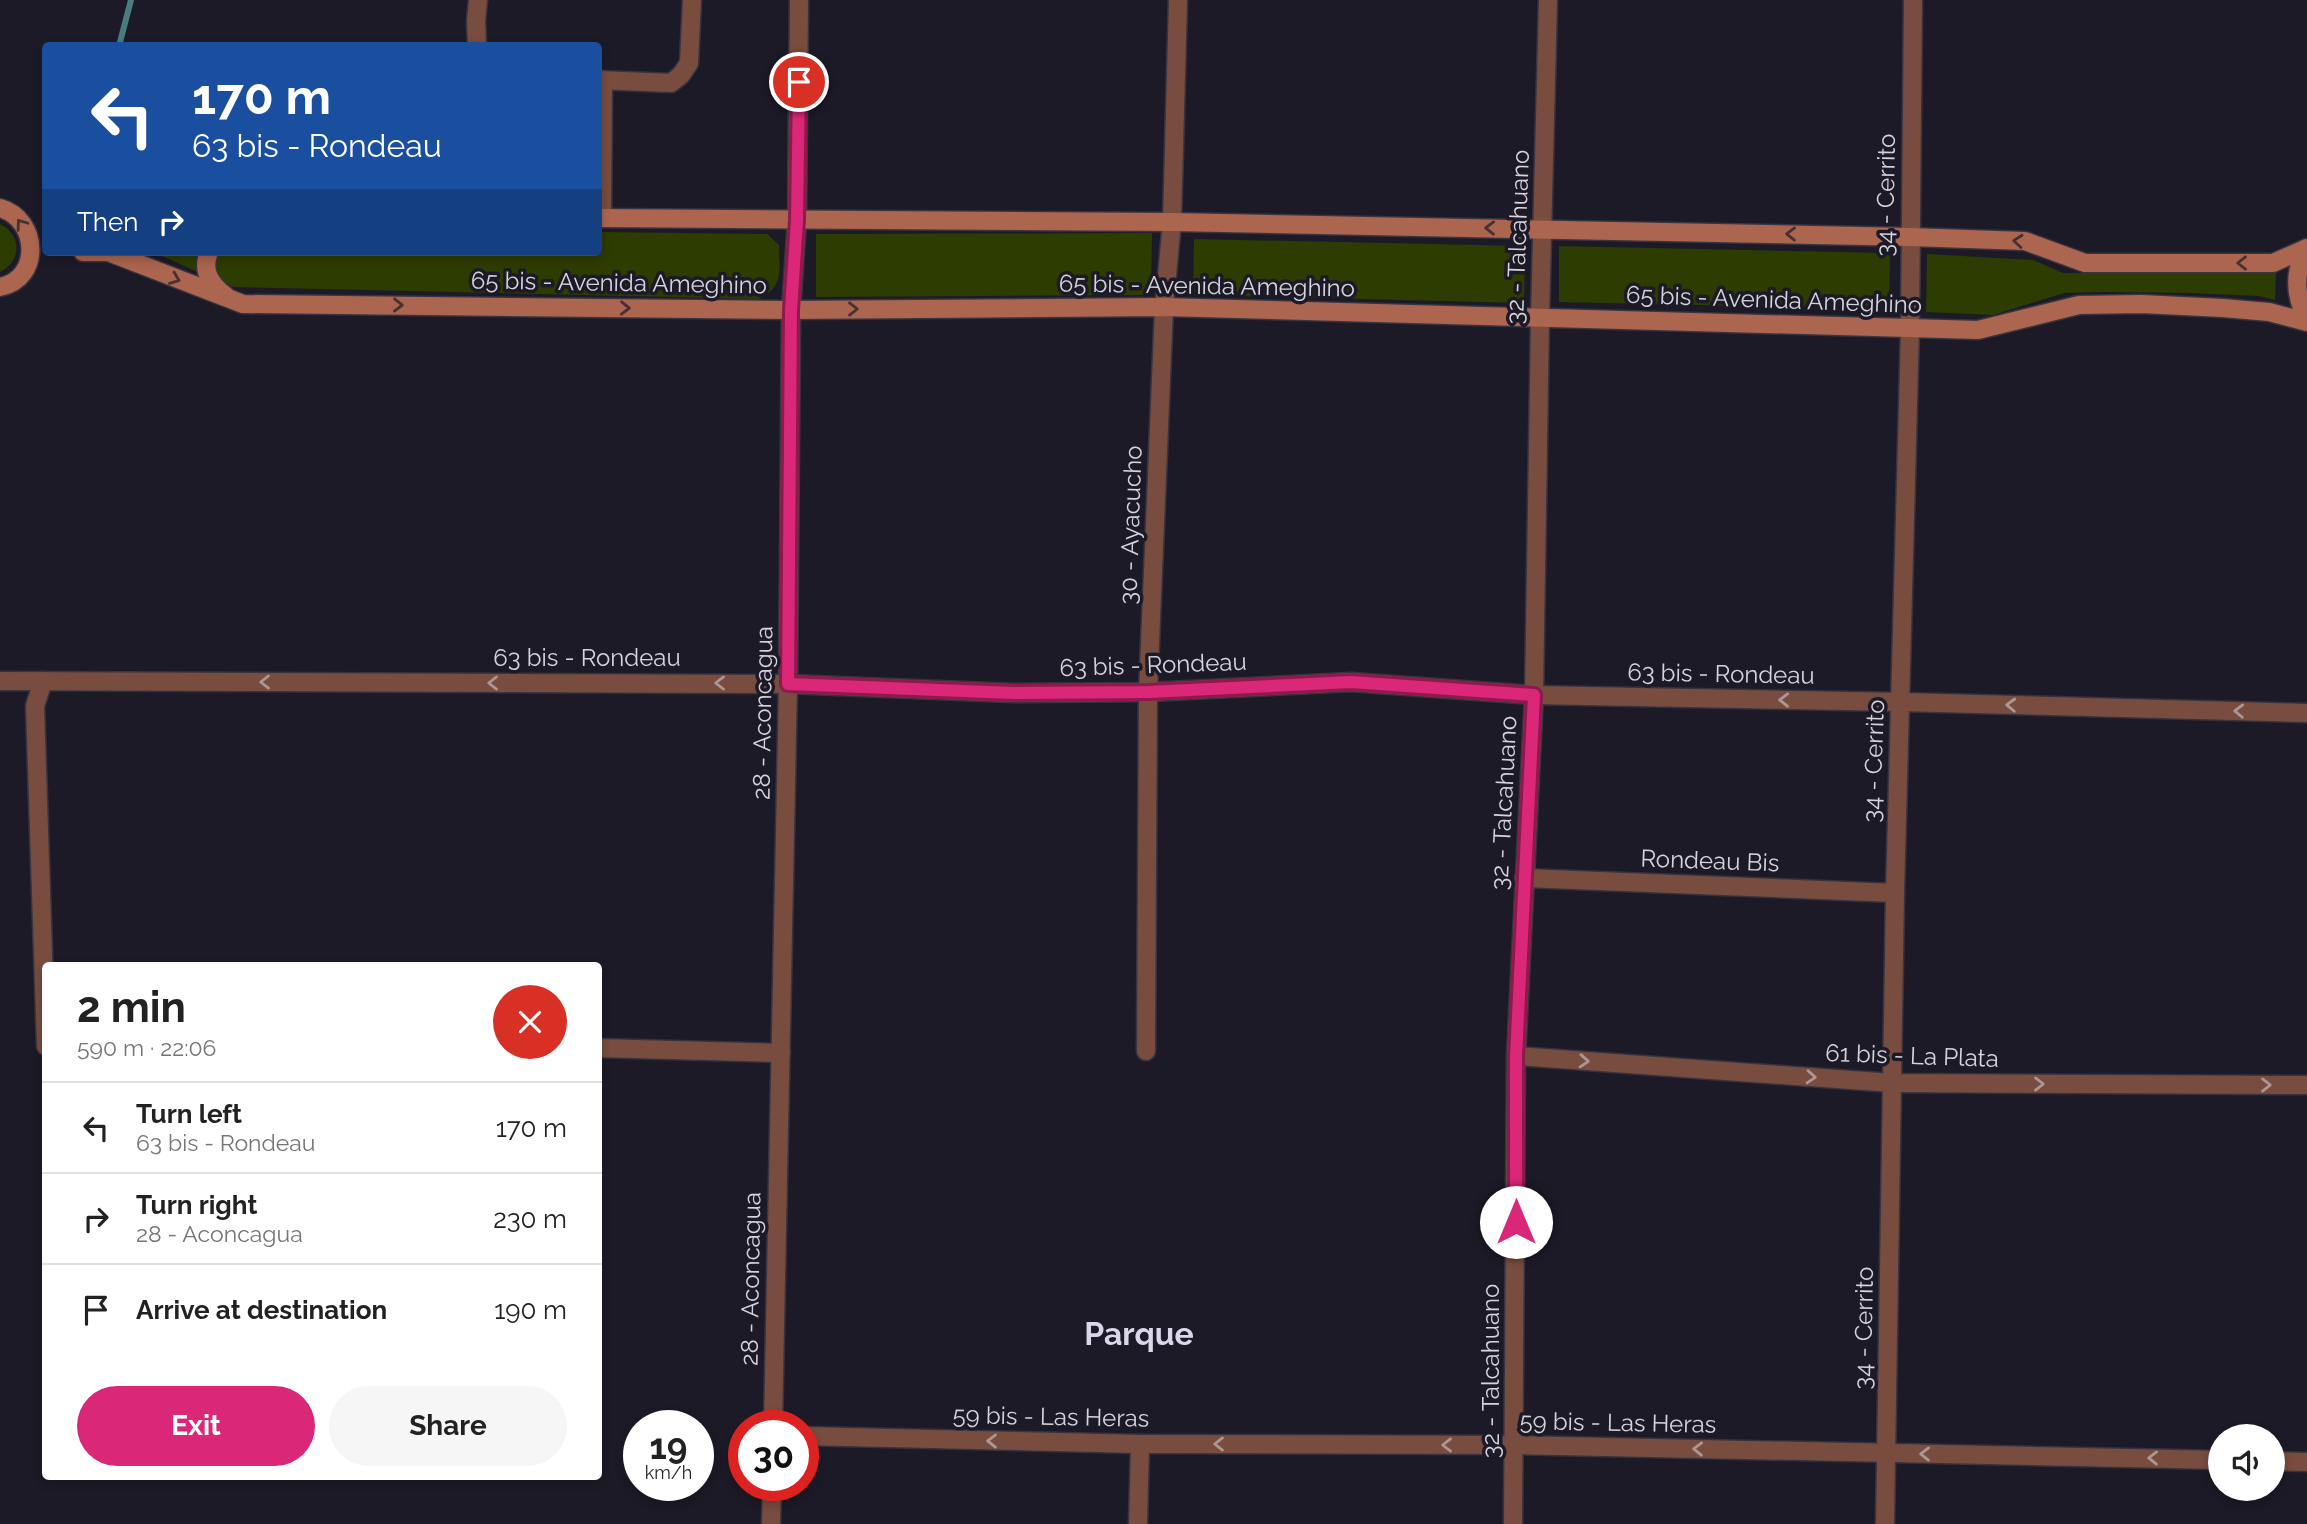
<!DOCTYPE html>
<html lang="en">
<head>
<meta charset="utf-8">
<style>
  :root { --surface:#fff; --page:#f6f6f6; --text:#222; --muted:#767676; --line:#e0e0e0; --accent:#db2777 }
  body { margin:0; font-family:Raleway,sans-serif; background:var(--page); color:var(--text); height:100vh; display:flex; flex-direction:column; font-size:26px; white-space:nowrap }
  * { box-sizing:border-box; margin:0 }
  p { font-size:23px; color:var(--muted) }
  .icon { flex:none; width:38px; height:38px; fill:none; stroke:currentColor; stroke-width:2; stroke-linecap:round; stroke-linejoin:round }
  .map { position:relative; flex:1; overflow:hidden }
  .sheet { position:absolute; left:42px; top:962px; width:560px; height:518px; display:flex; flex-direction:column; background:var(--surface); border-radius:7px; box-shadow:0 4px 10px #0003 }
  .sheet>* { flex:none }
  .top-card { position:absolute; left:42px; top:42px; width:560px; height:214px; border-radius:7px; box-shadow:0 4px 10px #0003; background:#1a4fa0; color:#fff; overflow:hidden }
  .buttons { position:absolute; left:2208px; top:1424px; display:grid; gap:14px }
  .buttons a { display:grid; place-items:center; width:77px; height:77px; border-radius:50%; background:var(--surface); box-shadow:0 4px 10px #0003; font-size:35px }
  .speed { position:absolute; left:623px; top:1410px; display:flex; gap:14px; font-size:35px; font-weight:700; text-align:center }
  .speed>* { display:grid; place-content:center; width:91px; height:91px; border-radius:50%; background:var(--surface); box-shadow:0 4px 10px #0003; line-height:1 }
  .speed small { font-size:18px; font-weight:400 }
  .speed .limit { border:10px solid #d22; background:#fff; color:#111 }
  .pin { position:absolute; display:grid; place-items:center; width:60px; height:60px; color:#fff; margin:-30px; border:4px solid #fff; border-radius:50%; box-shadow:0 2px 7px #0007 }
  .me { position:absolute; width:77px; margin:-38px; rotate:0deg; stroke-linejoin:round; filter:drop-shadow(0 0 5px #0008) }
  .turn { display:flex; align-items:center; gap:24px; height:147px; padding:0 35px; font-size:32px }
  .turn .icon { width:91px; height:91px; stroke-width:2.5 }
  .turn b { display:block; font-size:49px; line-height:60px }
  .then { display:flex; align-items:center; height:66px; padding:0 35px; background:#0003; gap:14px; font-size:26px }
  .round { display:grid; place-items:center; flex:none; width:74px; height:74px; border-radius:37px; background:var(--page) }
  .overview { display:flex; align-items:center; justify-content:space-between; height:119px; padding:0 35px }
  h1 { font-size:42px; font-weight:700; line-height:52px }
  .button { display:flex; gap:14px; margin-top:auto; padding:14px 35px }
  .button a { flex:1; height:80px; border-radius:42px; background:var(--accent); color:#fff; font-size:28px; font-weight:700; line-height:80px; text-align:center }
  .button a+a { background:var(--page); color:var(--text) }
  ul { padding:0; list-style:none }
  li { display:flex; align-items:center; gap:21px; height:91px; padding:0 35px; border-top:2px solid var(--line) }
  li div { flex:1 }
  li b { display:block; font-size:26px }
  li em { font-style:normal }
  .map>svg:first-child { display:block }
  .green { fill:#2d3c00 }
  .lines { fill:none; stroke-linecap:round; stroke-linejoin:round }
  .stream { stroke:#487c81; stroke-width:6 }
  .street-casing { stroke:#373440; stroke-width:21 }
  .secondary-casing { stroke:#373440; stroke-width:21 }
  .street { stroke:#784c3e; stroke-width:18 }
  .secondary { stroke:#ac654f; stroke-width:18 }
  .oneway { stroke:#483033 }
  .oneway2 { stroke:#ab9795 }
  .route-casing { stroke:#8e194d; stroke-width:18 }
  .route { stroke:#db2777; stroke-width:12 }
  .labels { text-anchor:middle; stroke-width:7; stroke-linejoin:round; paint-order:stroke }
  .street-label { font-size:24px; fill:#d5d4dd; stroke:#1d1a27 }
  .district-label { font-size:32px; font-weight:bold; fill:#dbd7ea; stroke:#1d1a27 }
</style>
</head>
<body>
<div class="map">
<svg width="2307" height="1524" viewBox="0 0 2307 1524">
  <rect width="100%" height="100%" fill="#1d1a27"/>
  <g class="green">
    <path d="M0,224C22,235 22,261 0,272Z"/>
    <path d="M599,232L767,234L779,245C779,271 785,286 758,299L234,287L218,280L214,267L219,252H598Z"/>
    <polygon points="1152,233 1151,295 816,297 816,234"/>
    <polygon points="1194,239 1525,246 1524,303 1193,295"/>
    <polygon points="1559,246 1890,253 1889,309 1559,302"/>
    <polygon points="160,252 199,252 196,259 200,273 162,256"/>
    <polygon points="1927,254 2033,260 2063,273 2276,272 2275,300 2258,296 2192,293 2101,292 2064,293 1993,315 1926,312"/>
  </g>
  <g class="lines">
    <polyline class="stream" points="119,46 131,0"/>
    <defs>
      <g id="street">
        <polyline points="477,46 476,21 478,0"/>
        <polyline points="598,80 671,83 681,75 689,63 692,0"/>
        <polyline points="602,218 603,80"/>
        <polyline points="0,681 788,684 1013,693 1148,692 1351,682 1534,695 1901,702 2307,713"/>
        <polyline points="43,681 35,706 46,1046"/>
        <polyline points="1524,878 1895,893"/>
        <polyline points="598,1048 781,1053"/>
        <polyline points="1146,1051 1148,692 1164,307 1172,222 1178,0"/>
        <polyline points="1516,1056 1893,1083 2307,1085"/>
        <polyline points="773,1426 788,684 791,310 797,220 799,0"/>
        <polyline points="803,1436 1140,1444 1515,1445 2221,1460"/>
        <polyline points="2273,1461 2307,1462"/>
        <polyline points="771,1524 772,1486"/>
        <polyline points="1138,1524 1140,1444"/>
        <polyline points="1513,1524 1516,1056 1534,695 1540,318 1548,0"/>
        <polyline points="1885,1524 1895,893 1910,329 1913,0"/>
      </g>
      <g id="secondary">
        <path d="M0,208C39,219 42,279 0,287"/>
        <polyline points="598,218 1172,222 1910,237 2025,241 2085,263 2273,263 2307,248"/>
        <path d="M2307,248C2294,271 2294,295 2307,319"/>
        <polyline points="83,252 118,252"/>
        <path d="M209,252C201,271 211,285 226,296"/>
        <polyline points="111,253 243,304 791,310 1164,307 1978,330 2079,305 2141,304 2223,308 2269,312 2307,322"/>
      </g>
    </defs>
    <use href="#street" class="street-casing"/>
    <use href="#secondary" class="secondary-casing"/>
    <use href="#street" class="street"/>
    <use href="#secondary" class="secondary"/>
  </g>
  <defs><path id="oneway-chevron" d="M-2-3.5L2.5 0L-2 3.5" fill="none" stroke-width="1.6" stroke-linecap="round" stroke-linejoin="round" transform="scale(1.75)"/></defs>
  <g class="oneway">
    <use href="#oneway-chevron" transform="translate(21 224) rotate(-126)"/>
    <use href="#oneway-chevron" transform="translate(1490 228) rotate(-179)"/>
    <use href="#oneway-chevron" transform="translate(1791 234) rotate(-179)"/>
    <use href="#oneway-chevron" transform="translate(2018 241) rotate(-175)"/>
    <use href="#oneway-chevron" transform="translate(2242 263) rotate(-180)"/>
    <use href="#oneway-chevron" transform="translate(175 279) rotate(22)"/>
    <use href="#oneway-chevron" transform="translate(398 305) rotate(1)"/>
    <use href="#oneway-chevron" transform="translate(625 308) rotate(1)"/>
    <use href="#oneway-chevron" transform="translate(853 309)"/>
  </g>
  <g class="oneway2">
    <use href="#oneway-chevron" transform="translate(265 682) rotate(-180)"/>
    <use href="#oneway-chevron" transform="translate(493 683) rotate(-180)"/>
    <use href="#oneway-chevron" transform="translate(720 683) rotate(-180)"/>
    <use href="#oneway-chevron" transform="translate(1784 700) rotate(-179)"/>
    <use href="#oneway-chevron" transform="translate(2011 705) rotate(-178)"/>
    <use href="#oneway-chevron" transform="translate(2239 711) rotate(-178)"/>
    <use href="#oneway-chevron" transform="translate(1584 1061) rotate(4)"/>
    <use href="#oneway-chevron" transform="translate(1811 1077) rotate(4)"/>
    <use href="#oneway-chevron" transform="translate(2039 1084)"/>
    <use href="#oneway-chevron" transform="translate(2266 1085)"/>
    <use href="#oneway-chevron" transform="translate(992 1441) rotate(-179)"/>
    <use href="#oneway-chevron" transform="translate(1219 1444) rotate(-180)"/>
    <use href="#oneway-chevron" transform="translate(1447 1445) rotate(-180)"/>
    <use href="#oneway-chevron" transform="translate(1698 1449) rotate(-179)"/>
    <use href="#oneway-chevron" transform="translate(1925 1454) rotate(-179)"/>
    <use href="#oneway-chevron" transform="translate(2153 1458) rotate(-179)"/>
  </g>
  <g class="lines">
    <defs>
      <polyline id="route" points="799,82 797,220 791,310 788,684 1013,693 1149,692 1351,682 1534,695 1516,1056 1516,1222"/>
    </defs>
    <use href="#route" class="route-casing"/>
    <use href="#route" class="route"/>
  </g>
  <g class="labels">
    <g class="street-label">
      <text transform="translate(1886 195) rotate(-89)" y="8">34 - Cerrito</text>
      <text transform="translate(1518 237) rotate(-88)" y="8">32 - Talcahuano</text>
      <text transform="translate(619 283) rotate(1)" y="8">65 bis - Avenida Ameghino</text>
      <text transform="translate(1207 286) rotate(1)" y="8">65 bis - Avenida Ameghino</text>
      <text transform="translate(1774 300) rotate(2)" y="8">65 bis - Avenida Ameghino</text>
      <text transform="translate(1131 525) rotate(-88)" y="8">30 - Ayacucho</text>
      <text x="587" y="666">63 bis - Rondeau</text>
      <text transform="translate(1153 665) rotate(-2)" y="8">63 bis - Rondeau</text>
      <text transform="translate(1721 674) rotate(1)" y="8">63 bis - Rondeau</text>
      <text transform="translate(763 713) rotate(-89)" y="8">28 - Aconcagua</text>
      <text transform="translate(1874 761) rotate(-88)" y="8">34 - Cerrito</text>
      <text transform="translate(1504 803) rotate(-87)" y="8">32 - Talcahuano</text>
      <text transform="translate(1710 861) rotate(2)" y="8">Rondeau Bis</text>
      <text transform="translate(1912 1056) rotate(2)" y="8">61 bis - La Plata</text>
      <text transform="translate(751 1279) rotate(-89)" y="8">28 - Aconcagua</text>
      <text transform="translate(1864 1328) rotate(-89)" y="8">34 - Cerrito</text>
      <text transform="translate(1491 1371) rotate(-90)" y="8">32 - Talcahuano</text>
      <text transform="translate(1051 1417) rotate(1)" y="8">59 bis - Las Heras</text>
      <text transform="translate(1618 1423) rotate(1)" y="8">59 bis - Las Heras</text>
    </g>
    <g class="district-label">
      <text x="1139" y="1345">Parque</text>
    </g>
  </g>
</svg>
<div class="buttons">
<a><svg class="icon" aria-label="sound" viewBox="0 0 24 24"><path d="M4 9h4l5-4v14l-5-4H4zM17 9q2 3 0 6"/></svg></a>
</div>
<div class="speed"><div>19<small>km/h</small></div><div class="limit">30</div></div>
<div class="pin" style="left:799px;top:82px;background:#d93025"><svg class="icon" aria-label="arrive" viewBox="0 0 24 24"><path d="M6 21V4h12l-3 4 3 4H6"/></svg></div>
<svg class="me" style="left:1516px;top:1222px" viewBox="-20 -20 40 40"><circle r="19" fill="#fff"/><path d="M0-13L10 11 0 6-10 11z" fill="#db2777"/></svg>
<div class="top-card">
<div class="turn"><svg class="icon" aria-label="left" viewBox="0 0 24 24"><path d="M17 20v-9H6M10 6l-5 5 5 5"/></svg><div><b>170 m</b>63 bis - Rondeau</div></div>
<div class="then">Then<svg class="icon" aria-label="right" viewBox="0 0 24 24"><path d="M7 20v-9h11M14 6l5 5-5 5"/></svg></div>
</div>
<section class="sheet">
<div class="overview"><div><h1>2 min</h1><p>590 m · 22:06</p></div><a class="round" style="background:#d93025;color:#fff"><svg class="icon" aria-label="close" viewBox="0 0 24 24"><path d="M6 6l12 12M18 6L6 18"/></svg></a></div>
<ul>
<li><svg class="icon" aria-label="left" viewBox="0 0 24 24"><path d="M17 20v-9H6M10 6l-5 5 5 5"/></svg><div><b>Turn left</b><p>63 bis - Rondeau</p></div><em>170 m</em></li>
<li><svg class="icon" aria-label="right" viewBox="0 0 24 24"><path d="M7 20v-9h11M14 6l5 5-5 5"/></svg><div><b>Turn right</b><p>28 - Aconcagua</p></div><em>230 m</em></li>
<li><svg class="icon" aria-label="arrive" viewBox="0 0 24 24"><path d="M6 21V4h12l-3 4 3 4H6"/></svg><div><b>Arrive at destination</b></div><em>190 m</em></li>
</ul>
<div class="button"><a>Exit</a><a>Share</a></div>
</section>
</div>
</body>
</html>
